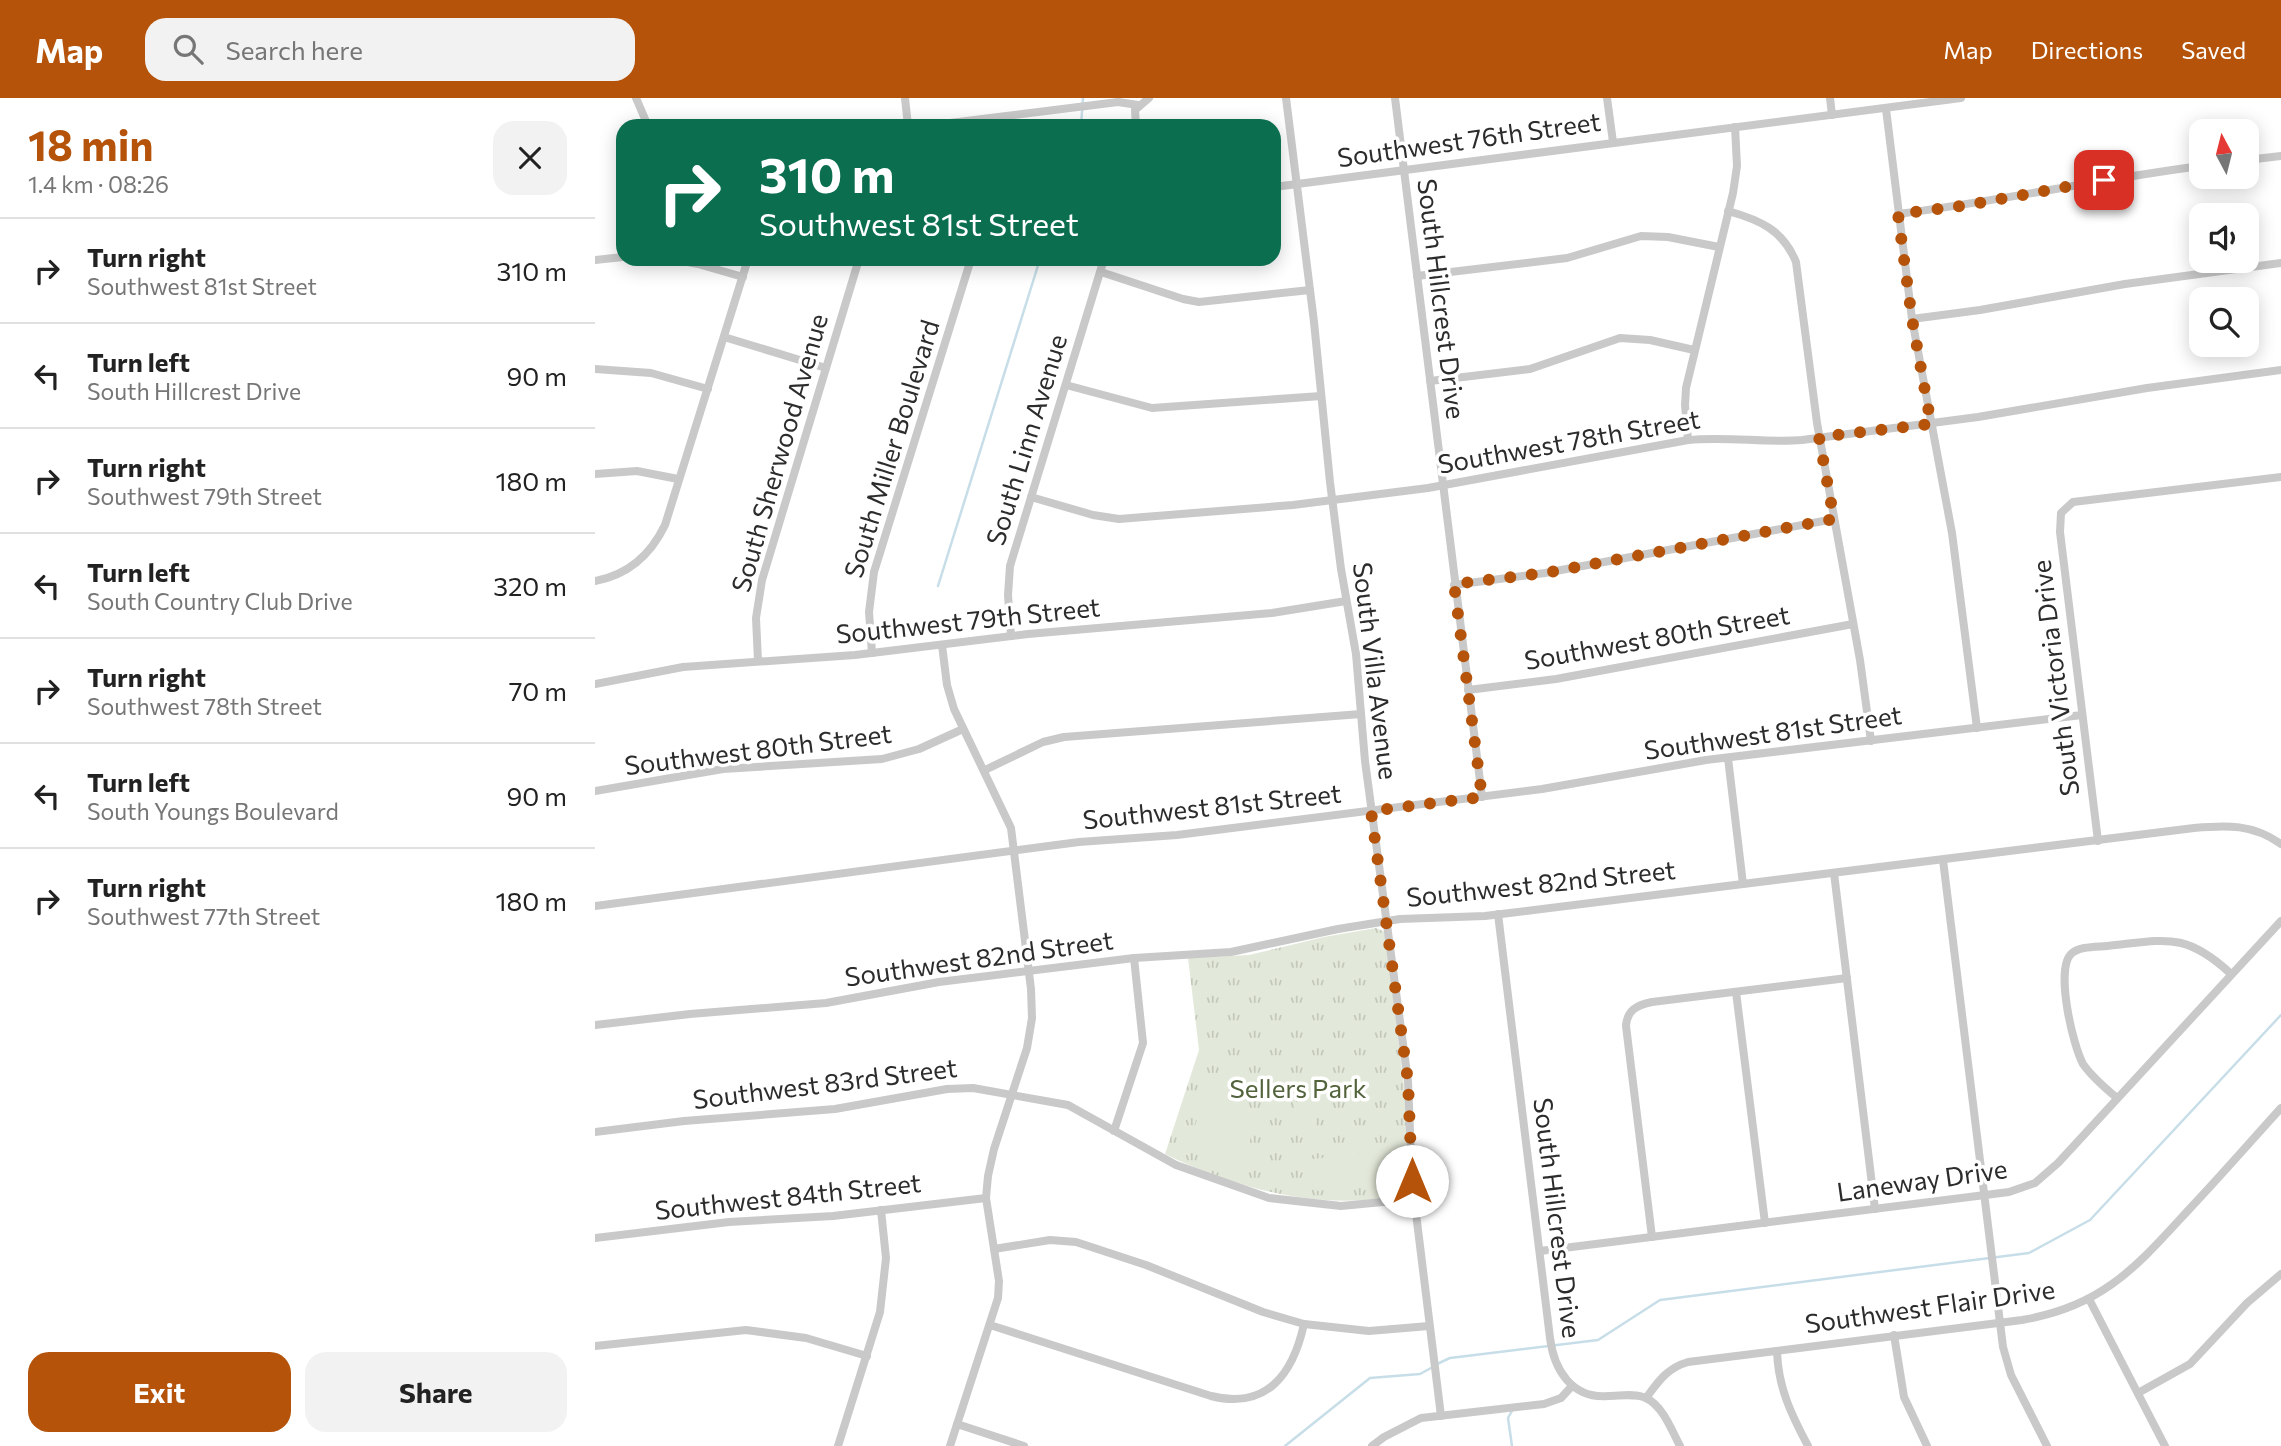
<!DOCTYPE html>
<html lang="en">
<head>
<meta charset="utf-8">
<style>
  :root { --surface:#fff; --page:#f2f2f2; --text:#222; --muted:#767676; --line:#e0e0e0; --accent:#b45309 }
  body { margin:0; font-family:Commissioner,sans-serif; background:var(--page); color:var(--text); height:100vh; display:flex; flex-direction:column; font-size:26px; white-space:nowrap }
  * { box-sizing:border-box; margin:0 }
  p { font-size:23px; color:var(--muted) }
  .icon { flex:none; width:38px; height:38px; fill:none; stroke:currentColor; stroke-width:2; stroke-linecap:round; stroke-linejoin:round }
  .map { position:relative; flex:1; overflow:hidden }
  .drawer { display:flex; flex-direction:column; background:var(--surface); width:595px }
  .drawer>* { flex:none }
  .hud { position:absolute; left:21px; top:21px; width:665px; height:147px; border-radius:21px; box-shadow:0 4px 18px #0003; background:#0b6e4f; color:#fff; overflow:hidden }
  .needle { width:46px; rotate:353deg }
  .controls { position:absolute; left:1594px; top:21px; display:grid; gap:14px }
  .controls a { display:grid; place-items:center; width:70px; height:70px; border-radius:14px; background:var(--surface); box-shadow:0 4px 18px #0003; font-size:35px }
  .pin { position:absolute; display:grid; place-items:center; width:60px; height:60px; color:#fff; margin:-30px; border-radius:14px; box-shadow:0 4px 10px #0006 }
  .me { position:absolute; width:77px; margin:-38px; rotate:0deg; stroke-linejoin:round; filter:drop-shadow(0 0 5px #0008) }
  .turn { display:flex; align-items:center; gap:24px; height:147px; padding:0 28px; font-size:32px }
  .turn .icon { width:91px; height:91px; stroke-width:2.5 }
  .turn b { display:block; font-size:49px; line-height:60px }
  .round { display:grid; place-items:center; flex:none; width:74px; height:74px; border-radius:21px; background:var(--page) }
  .headline { display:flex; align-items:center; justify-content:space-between; height:119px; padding:0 28px }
  h1 { font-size:42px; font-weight:700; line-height:52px; color:var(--accent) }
  .button { display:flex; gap:14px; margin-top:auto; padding:14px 28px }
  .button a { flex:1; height:80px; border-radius:21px; background:var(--accent); color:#fff; font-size:28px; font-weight:700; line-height:80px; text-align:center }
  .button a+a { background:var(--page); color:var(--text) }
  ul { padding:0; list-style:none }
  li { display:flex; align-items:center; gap:21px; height:105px; padding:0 28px; border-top:2px solid var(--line) }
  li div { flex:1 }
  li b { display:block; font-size:26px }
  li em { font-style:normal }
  header { display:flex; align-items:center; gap:42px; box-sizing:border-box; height:98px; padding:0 35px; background:var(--accent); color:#fff }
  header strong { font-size:33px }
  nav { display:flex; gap:38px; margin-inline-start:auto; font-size:24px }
  .search { width:490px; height:63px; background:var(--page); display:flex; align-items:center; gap:18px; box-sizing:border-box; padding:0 24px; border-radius:21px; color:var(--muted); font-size:26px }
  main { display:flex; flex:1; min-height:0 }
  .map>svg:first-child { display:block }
  .park { fill:url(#park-tufts) }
  .pitch { fill:#e3e9da }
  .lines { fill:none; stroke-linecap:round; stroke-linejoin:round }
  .stream { stroke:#c7dee8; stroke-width:2.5 }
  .minor { stroke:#c9c9c9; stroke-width:8 }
  .route { stroke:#b45309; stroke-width:12; stroke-dasharray:0 21.6 }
  .labels { text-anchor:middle; stroke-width:7; stroke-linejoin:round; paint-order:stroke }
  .street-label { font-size:26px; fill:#2c2c2c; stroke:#fff }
  .park-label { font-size:26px; fill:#53643d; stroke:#fff }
</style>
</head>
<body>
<header>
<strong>Map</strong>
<div class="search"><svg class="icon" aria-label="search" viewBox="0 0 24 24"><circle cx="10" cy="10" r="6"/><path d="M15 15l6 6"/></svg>Search here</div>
<nav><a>Map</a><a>Directions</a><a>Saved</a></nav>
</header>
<main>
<section class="drawer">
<div class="headline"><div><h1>18 min</h1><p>1.4 km · 08:26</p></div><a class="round"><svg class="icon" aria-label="close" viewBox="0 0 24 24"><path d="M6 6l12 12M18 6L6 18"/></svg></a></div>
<ul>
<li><svg class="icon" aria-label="right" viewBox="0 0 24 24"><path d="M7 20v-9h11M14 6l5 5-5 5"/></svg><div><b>Turn right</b><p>Southwest 81st Street</p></div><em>310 m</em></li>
<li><svg class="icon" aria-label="left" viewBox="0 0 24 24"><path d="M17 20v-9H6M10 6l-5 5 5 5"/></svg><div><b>Turn left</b><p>South Hillcrest Drive</p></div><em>90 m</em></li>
<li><svg class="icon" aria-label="right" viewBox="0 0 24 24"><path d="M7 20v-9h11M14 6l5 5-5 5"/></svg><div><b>Turn right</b><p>Southwest 79th Street</p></div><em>180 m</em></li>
<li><svg class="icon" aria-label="left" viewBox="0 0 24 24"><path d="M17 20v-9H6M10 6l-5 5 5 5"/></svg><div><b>Turn left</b><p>South Country Club Drive</p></div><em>320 m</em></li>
<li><svg class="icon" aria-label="right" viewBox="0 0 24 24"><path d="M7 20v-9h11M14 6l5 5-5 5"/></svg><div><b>Turn right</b><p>Southwest 78th Street</p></div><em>70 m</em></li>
<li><svg class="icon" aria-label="left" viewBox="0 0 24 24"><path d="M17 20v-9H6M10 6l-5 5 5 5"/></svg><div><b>Turn left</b><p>South Youngs Boulevard</p></div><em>90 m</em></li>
<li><svg class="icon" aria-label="right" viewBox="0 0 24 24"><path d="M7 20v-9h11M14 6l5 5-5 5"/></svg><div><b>Turn right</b><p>Southwest 77th Street</p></div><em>180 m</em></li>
</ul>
<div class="button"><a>Exit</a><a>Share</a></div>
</section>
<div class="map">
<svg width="1686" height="1348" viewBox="0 0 1686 1348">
  <defs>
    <pattern id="park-tufts" width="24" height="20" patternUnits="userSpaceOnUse" patternTransform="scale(1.75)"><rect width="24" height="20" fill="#e3e9da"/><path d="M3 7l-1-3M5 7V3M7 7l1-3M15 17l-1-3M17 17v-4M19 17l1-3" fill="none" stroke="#c3c8bb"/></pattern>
  </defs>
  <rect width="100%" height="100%" fill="#fff"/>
  <path class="park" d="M781,830L788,833L791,839L809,988L812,1021L811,1094C802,1101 790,1100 780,1101C708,1109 634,1087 570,1056L604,952L593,860L654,857L729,839Z"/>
  <g class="pitch">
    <path d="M610,998C654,1006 669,1025 644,1067L599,1049L594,1045Z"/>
    <polygon points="717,1002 721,1029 702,1031 698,1004"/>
    <polygon points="800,1051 804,1083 722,1093 718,1061"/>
  </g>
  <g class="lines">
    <g class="stream">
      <polyline points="486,28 488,0"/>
      <polyline points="343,488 445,161"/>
      <polyline points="842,1266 855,1260 1003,1242 1065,1202 1434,1155 1495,1122 1686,917"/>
      <polyline points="690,1348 775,1280 825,1276 836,1270"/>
      <polyline points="917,1348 913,1320 918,1311"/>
    </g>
    <g class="minor">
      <polyline points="41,0 53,28"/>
      <polyline points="310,0 313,28"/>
      <polyline points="691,0 719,224 735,384 746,471 761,556 770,663 813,983 817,1083 846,1318"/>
      <polyline points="800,0 887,699"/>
      <polyline points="1012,0 1018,44"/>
      <polyline points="1235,0 1237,17"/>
      <polyline points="1291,11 1317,221 1357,435 1382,630"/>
      <polyline points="331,28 523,4 543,7"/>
      <polyline points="541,28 540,12 554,0"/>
      <polyline points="1652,62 1686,58"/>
      <polyline points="679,89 1366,0"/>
      <path d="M1133,113C1165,122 1188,132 1201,164L1222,325L1265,562L1276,643"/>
      <path d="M1303,116C1405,103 1505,81 1606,68"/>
      <polyline points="77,161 103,166 148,179"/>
      <polyline points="0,162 28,159"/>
      <polyline points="506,174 588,201 604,204 715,192"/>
      <polyline points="822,178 972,160 1046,138 1073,139 1124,149"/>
      <polyline points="1317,221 1385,212 1530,186 1686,165"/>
      <polyline points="129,239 231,270"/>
      <polyline points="0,271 56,275 113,291"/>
      <polyline points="835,283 935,271 1025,240 1055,242 1099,252"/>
      <polyline points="471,287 557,310 726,298"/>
      <polyline points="1093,342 1090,307 1091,290 1138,95 1142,68 1140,29"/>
      <polyline points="0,376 42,373 83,381"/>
      <path d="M436,399L498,417L524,421L698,407L833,390L1093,342C1132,338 1169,345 1207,342L1383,319L1552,290L1686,272"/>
      <path d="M0,483C33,477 56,456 70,427L153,161"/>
      <polyline points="859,487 950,475 1239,421"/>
      <polyline points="416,538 413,497 415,468 509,161"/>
      <polyline points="347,547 352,587 359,611 416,730 436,891 437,920 432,950 399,1051 393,1078 391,1100 404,1183 403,1200 355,1348"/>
      <polyline points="277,555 274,514 279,474 376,161"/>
      <polyline points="163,563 161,520 167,482 264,161"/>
      <polyline points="0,586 88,569 260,557 433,536 677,515 751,503"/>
      <polyline points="873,592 961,581 1258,526"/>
      <polyline points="1133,660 1148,786"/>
      <polyline points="390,672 448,644 469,639 766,616"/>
      <polyline points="0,693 128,671 287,661 324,651 368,631"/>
      <polyline points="1503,743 1465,434 1466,415 1478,404 1686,379"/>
      <polyline points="1348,762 1408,1249 1416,1277 1452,1348"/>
      <polyline points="1239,775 1280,1111"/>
      <polyline points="0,808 484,744 582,737 947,691 1111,662 1487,617"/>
      <path d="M903,816L955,1240C959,1272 977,1301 1013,1298C1025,1298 1040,1295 1051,1300C1068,1308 1077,1333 1085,1348"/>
      <polyline points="1141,894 1170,1125"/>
      <path d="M0,927L95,916L231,905L344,884L539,860L636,854L743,831L805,821L890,818L1599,730C1632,727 1658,726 1686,746"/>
      <path d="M1522,1000C1510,990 1497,979 1488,966C1478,948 1460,872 1476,856C1484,848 1501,849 1512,848C1570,842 1590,833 1636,876"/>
      <polyline points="519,1033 548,945 539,860"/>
      <polyline points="0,1034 89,1023 240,1011 352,991 378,990 473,1007 581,1067 674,1100 746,1108 819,1101"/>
      <path d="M1057,1139L1031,928C1032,912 1042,907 1057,904L1252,880"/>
      <polyline points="0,1140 134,1124 238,1118 391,1100"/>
      <polyline points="399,1151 455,1142 481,1144 551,1167 668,1214 709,1226 774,1233 834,1228"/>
      <polyline points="945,1153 1414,1094 1440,1085 1463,1065 1686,823"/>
      <polyline points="1494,1201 1570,1348"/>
      <path d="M395,1227L616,1298C672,1312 698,1276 709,1226"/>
      <polyline points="1299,1237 1309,1299 1332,1348"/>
      <polyline points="0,1248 151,1232 211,1240 272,1258"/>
      <path d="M1182,1253C1183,1289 1196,1316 1213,1348"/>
      <polyline points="1543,1295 1595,1266 1652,1205 1686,1176"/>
      <path d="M1051,1300C1063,1284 1072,1270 1093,1264L1427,1222C1512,1208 1545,1164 1600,1105C1629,1074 1657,1042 1686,1010"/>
      <polyline points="362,1326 429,1348"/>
      <polyline points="243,1348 285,1214 291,1160 286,1112"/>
      <polyline points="777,1348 789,1339 826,1320 949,1306 966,1300 977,1288"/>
    </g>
  </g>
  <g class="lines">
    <polyline class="route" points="817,1083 813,983 776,713 887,699 859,486 950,475 1239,421 1224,339 1336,326 1317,221 1303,116 1373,107 1509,82"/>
  </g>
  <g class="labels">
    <g class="street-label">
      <text transform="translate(874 42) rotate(-8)" y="9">Southwest 76th Street</text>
      <text transform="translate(846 201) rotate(83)" y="9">South Hillcrest Drive</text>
      <text transform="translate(432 342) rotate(-73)" y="9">South Linn Avenue</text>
      <text transform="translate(974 344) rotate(-10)" y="9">Southwest 78th Street</text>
      <text transform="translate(297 351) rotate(-73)" y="9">South Miller Boulevard</text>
      <text transform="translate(185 355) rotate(-74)" y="9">South Sherwood Avenue</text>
      <text transform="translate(373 523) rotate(-6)" y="9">Southwest 79th Street</text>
      <text transform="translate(1062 540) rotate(-10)" y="9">Southwest 80th Street</text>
      <text transform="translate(780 573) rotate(83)" y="9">South Villa Avenue</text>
      <text transform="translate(1461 580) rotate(-97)" y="9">South Victoria Drive</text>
      <text transform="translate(1178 635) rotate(-8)" y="9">Southwest 81st Street</text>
      <text transform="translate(163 652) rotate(-7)" y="9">Southwest 80th Street</text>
      <text transform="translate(617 709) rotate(-6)" y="9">Southwest 81st Street</text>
      <text transform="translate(946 786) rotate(-6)" y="9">Southwest 82nd Street</text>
      <text transform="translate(384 861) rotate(-8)" y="9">Southwest 82nd Street</text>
      <text transform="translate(230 986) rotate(-7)" y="9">Southwest 83rd Street</text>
      <text transform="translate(1327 1083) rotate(-8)" y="9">Laneway Drive</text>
      <text transform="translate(193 1099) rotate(-6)" y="9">Southwest 84th Street</text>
      <text transform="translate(962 1120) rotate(83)" y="9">South Hillcrest Drive</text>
      <text transform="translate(1335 1209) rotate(-8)" y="9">Southwest Flair Drive</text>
    </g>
    <g class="park-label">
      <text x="703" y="1000">Sellers Park</text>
    </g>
  </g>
</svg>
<div class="controls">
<a><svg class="needle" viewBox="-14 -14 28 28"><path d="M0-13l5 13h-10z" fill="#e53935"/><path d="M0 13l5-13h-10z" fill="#767676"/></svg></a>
<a><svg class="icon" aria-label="sound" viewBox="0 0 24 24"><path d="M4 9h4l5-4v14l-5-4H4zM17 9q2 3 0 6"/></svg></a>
<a><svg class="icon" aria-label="search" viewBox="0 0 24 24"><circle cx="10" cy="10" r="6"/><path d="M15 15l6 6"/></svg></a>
</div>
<div class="pin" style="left:1509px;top:82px;background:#d93025"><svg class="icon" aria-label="arrive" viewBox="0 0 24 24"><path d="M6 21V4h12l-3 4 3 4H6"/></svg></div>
<svg class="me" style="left:817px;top:1083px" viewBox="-20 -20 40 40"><circle r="19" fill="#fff"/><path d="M0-13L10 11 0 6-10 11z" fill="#b45309"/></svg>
<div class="hud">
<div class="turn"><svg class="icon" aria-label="right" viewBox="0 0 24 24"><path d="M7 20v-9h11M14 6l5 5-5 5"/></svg><div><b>310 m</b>Southwest 81st Street</div></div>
</div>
</div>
</main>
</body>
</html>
